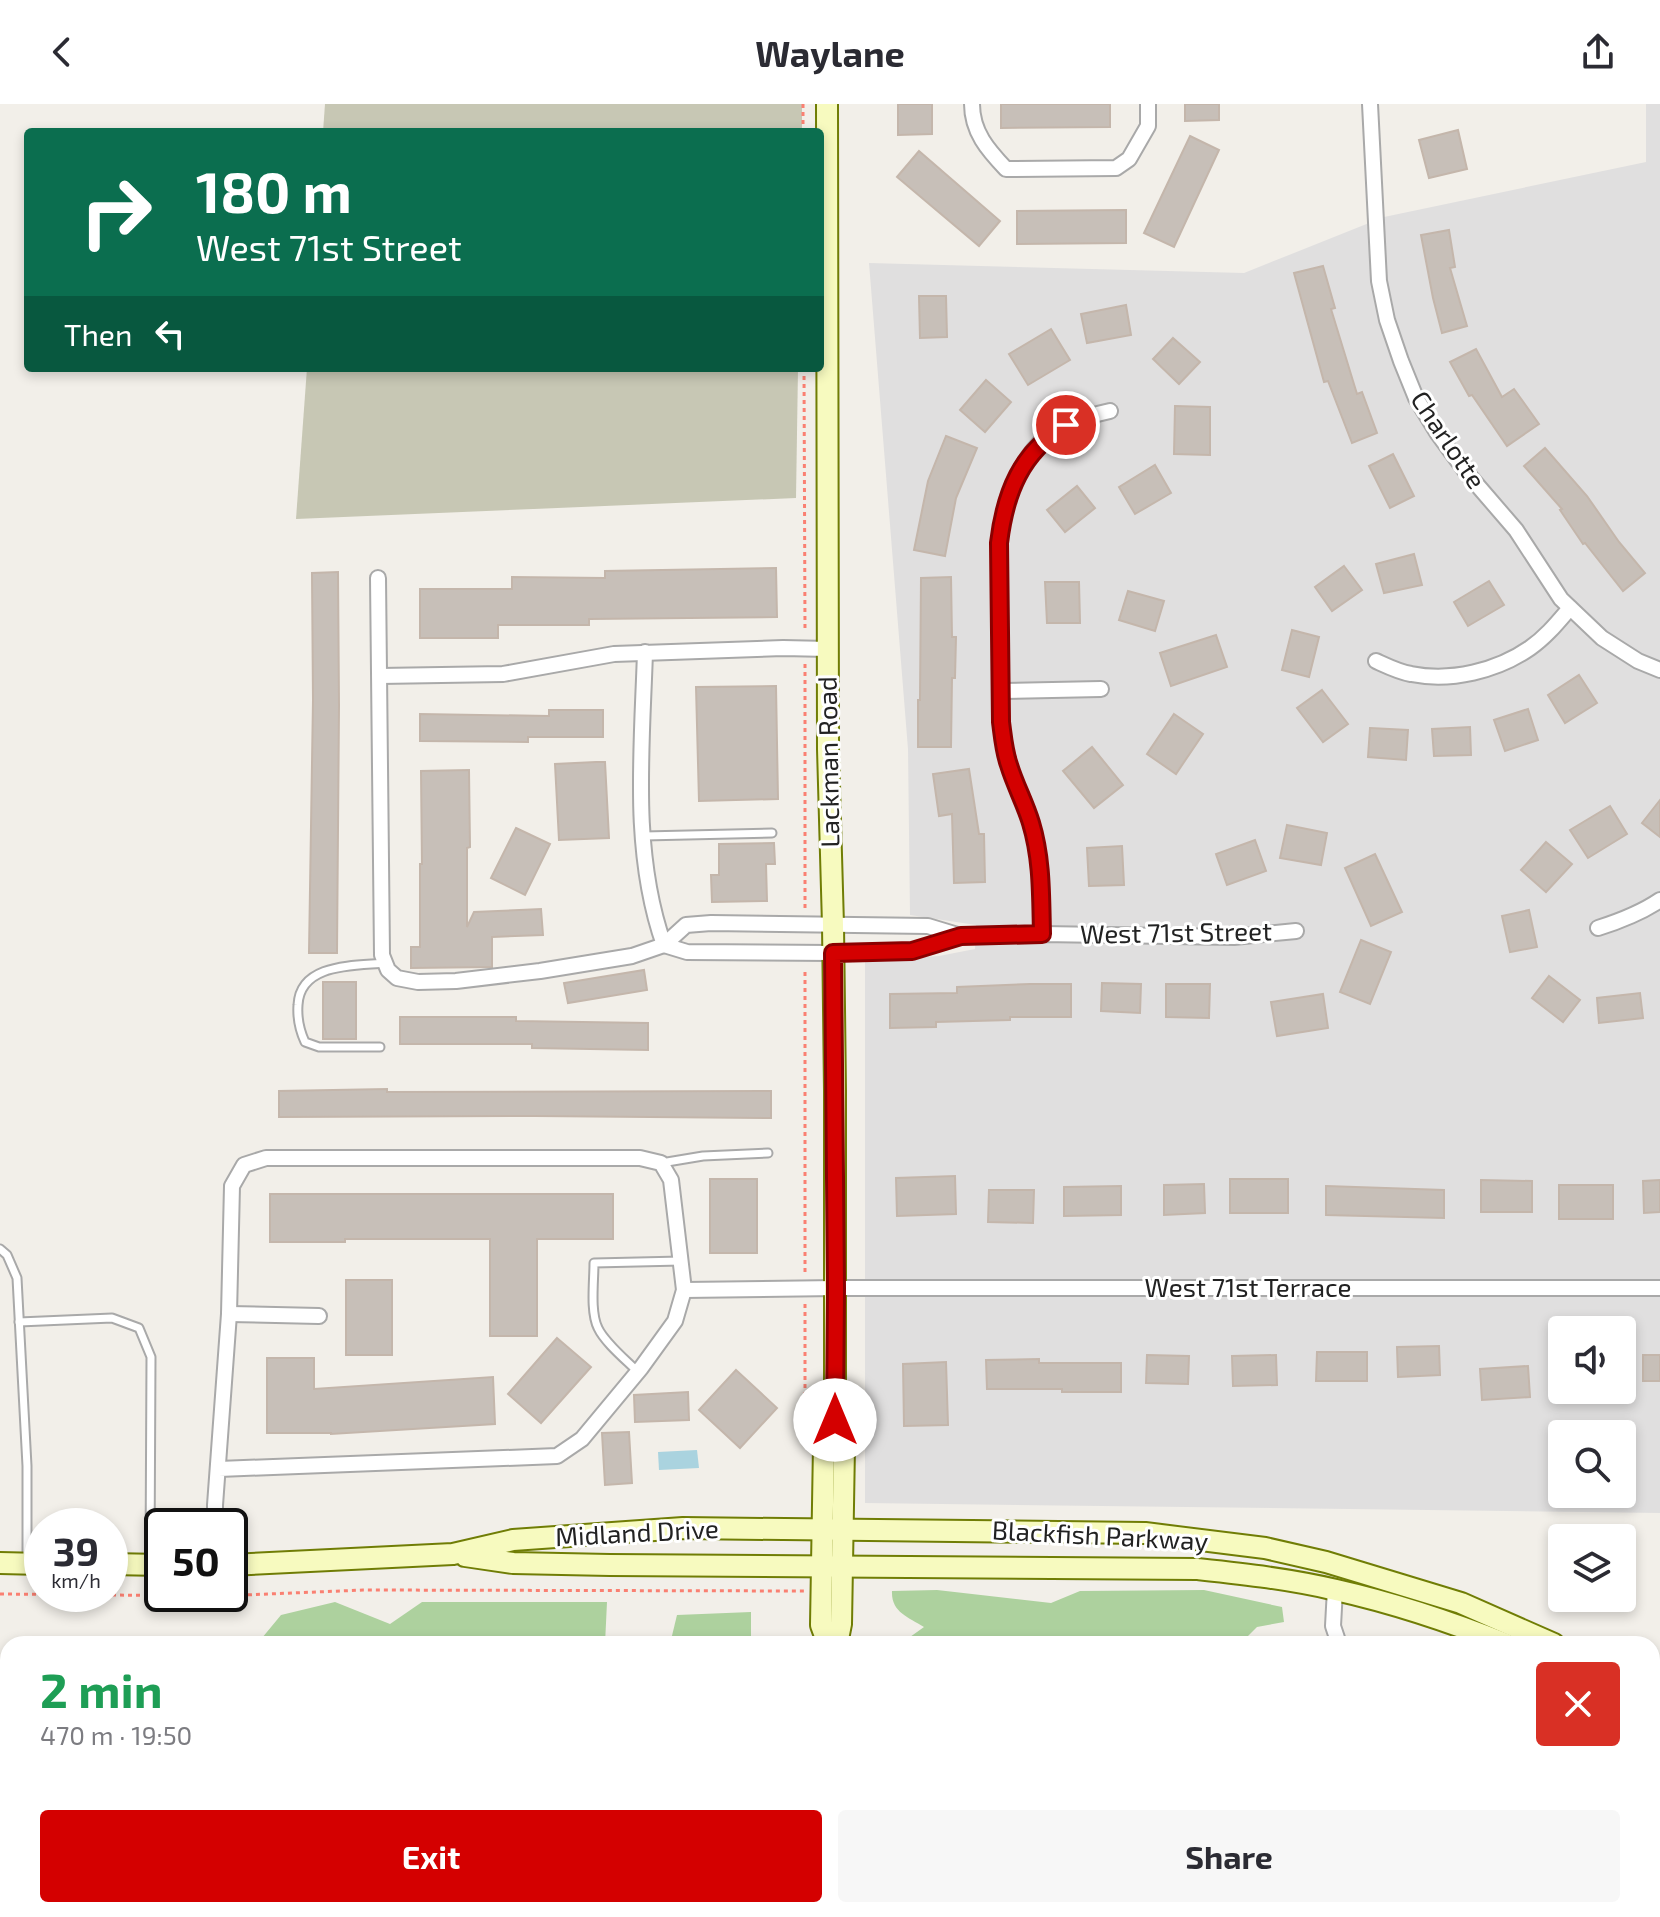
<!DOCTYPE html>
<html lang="en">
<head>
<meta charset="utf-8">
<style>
  :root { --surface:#fff; --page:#f7f7f7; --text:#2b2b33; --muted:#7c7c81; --accent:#d40000 }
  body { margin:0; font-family:"Exo 2",sans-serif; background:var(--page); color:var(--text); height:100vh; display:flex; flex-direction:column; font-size:30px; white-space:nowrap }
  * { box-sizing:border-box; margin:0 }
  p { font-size:26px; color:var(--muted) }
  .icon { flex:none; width:44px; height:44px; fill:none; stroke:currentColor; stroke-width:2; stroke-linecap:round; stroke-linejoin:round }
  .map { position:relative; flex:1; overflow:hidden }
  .sheet { position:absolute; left:0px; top:1532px; width:1660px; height:282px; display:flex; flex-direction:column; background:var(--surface); border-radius:24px 24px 0 0; box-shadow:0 4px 12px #0003 }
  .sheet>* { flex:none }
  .guide { position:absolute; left:24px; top:24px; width:800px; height:244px; border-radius:8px; box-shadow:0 4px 12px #0003; background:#0b6e4f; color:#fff; overflow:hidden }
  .controls { position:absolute; left:1548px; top:1212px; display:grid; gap:16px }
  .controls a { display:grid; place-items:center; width:88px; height:88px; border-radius:8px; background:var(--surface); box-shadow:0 4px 12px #0003; font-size:40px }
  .speed { position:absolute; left:24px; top:1404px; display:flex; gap:16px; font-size:40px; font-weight:700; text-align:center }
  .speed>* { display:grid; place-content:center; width:104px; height:104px; border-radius:50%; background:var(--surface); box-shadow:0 4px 12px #0003; line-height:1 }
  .speed small { font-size:20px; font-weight:400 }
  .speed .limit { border:4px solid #111; border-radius:12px; background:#fff; color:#111 }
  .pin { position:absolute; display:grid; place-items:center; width:68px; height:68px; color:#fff; margin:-34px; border:4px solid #fff; border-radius:50%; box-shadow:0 2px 8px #0007 }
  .me { position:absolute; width:88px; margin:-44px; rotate:0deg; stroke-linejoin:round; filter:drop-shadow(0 0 6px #0008) }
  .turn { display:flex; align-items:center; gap:28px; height:168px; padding:0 40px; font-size:36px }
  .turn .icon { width:104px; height:104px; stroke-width:2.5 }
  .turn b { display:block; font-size:56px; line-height:68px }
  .then { display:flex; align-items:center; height:76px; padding:0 40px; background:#0003; gap:16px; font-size:30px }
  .round { display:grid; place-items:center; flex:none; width:84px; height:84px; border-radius:8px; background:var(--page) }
  .overview { display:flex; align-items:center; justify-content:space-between; height:136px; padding:0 40px }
  h1 { font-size:48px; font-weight:700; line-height:60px; color:#1e9e55 }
  .button { display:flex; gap:16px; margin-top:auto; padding:16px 40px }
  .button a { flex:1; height:92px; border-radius:8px; background:var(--accent); color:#fff; font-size:32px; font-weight:700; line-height:92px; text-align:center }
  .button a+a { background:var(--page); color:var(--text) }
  header { display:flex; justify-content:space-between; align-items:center; height:104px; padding:0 40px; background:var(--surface); font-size:36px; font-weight:700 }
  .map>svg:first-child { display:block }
  .residential { fill:#e0dfdf; fill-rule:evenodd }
  .construction { fill:#c7c7b4 }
  .forest { fill:#add19e }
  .water { fill:#aad3df }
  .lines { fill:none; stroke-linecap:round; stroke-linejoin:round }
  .stream { stroke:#aad3df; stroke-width:5 }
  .building { fill:#c7bfb8; stroke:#c4b6ab; stroke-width:2 }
  .lane-casing { stroke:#a9a9a9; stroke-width:11 }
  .street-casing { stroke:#a9a9a9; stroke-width:18 }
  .secondary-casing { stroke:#707d05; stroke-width:24 }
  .path { stroke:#fa8072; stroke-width:3; stroke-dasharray:4 4; stroke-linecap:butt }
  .lane { stroke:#fff; stroke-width:7 }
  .street { stroke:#fff; stroke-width:14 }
  .secondary { stroke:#f7fabf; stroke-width:20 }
  .route-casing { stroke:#8a0000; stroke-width:20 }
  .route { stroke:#d40000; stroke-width:14 }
  .labels { text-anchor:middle; stroke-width:6; stroke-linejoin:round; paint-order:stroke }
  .street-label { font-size:26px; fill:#222; stroke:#fff }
</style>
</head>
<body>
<header><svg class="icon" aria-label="back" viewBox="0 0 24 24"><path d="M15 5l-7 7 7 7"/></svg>Waylane<svg class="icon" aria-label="share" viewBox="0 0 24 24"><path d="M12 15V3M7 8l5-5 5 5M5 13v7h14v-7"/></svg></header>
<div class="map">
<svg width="1660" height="1813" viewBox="0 0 1660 1813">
  <rect width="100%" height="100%" fill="#f2efe9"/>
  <path class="residential" d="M1646,0H1660V1409L865,1399V857L939,852L975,845L976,821L910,811L908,645L869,159L1244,169L1384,113L1646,58ZM1562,1226H1622V1286H1562ZM1562,1330H1622V1390H1562Z"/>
  <g class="construction">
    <polygon points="325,0 802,0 802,28 323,28"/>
    <polygon points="307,264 798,264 796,394 296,415"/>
  </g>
  <g class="forest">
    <path d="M937,1486L1051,1499L1080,1487L1204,1486L1282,1503L1284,1518L1257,1523L1240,1540H891L903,1538L924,1523C908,1513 891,1508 892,1487Z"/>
    <polygon points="335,1498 390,1520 422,1498 607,1498 605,1540 257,1540 281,1511"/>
    <polygon points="751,1508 751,1540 670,1540 677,1511"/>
    <polygon points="8,1772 8,1806 134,1806 132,1813 0,1813 0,1775"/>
    <rect x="232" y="1806" width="82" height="7"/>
    <polygon points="1230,1806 1443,1806 1449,1813 1230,1813"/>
  </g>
  <polygon class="water" points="697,1346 699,1364 659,1366 658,1348"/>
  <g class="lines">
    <g class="stream">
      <polyline points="1349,1806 1352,1813"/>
      <polyline points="551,1813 556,1806"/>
    </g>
  </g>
  <g class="building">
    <polygon points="898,0 932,0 932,30 898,31"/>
    <polygon points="1001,0 1110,0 1110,23 1001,24"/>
    <polygon points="1185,0 1219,0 1219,16 1185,17"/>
    <polygon points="1458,26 1467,65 1429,74 1419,36"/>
    <polygon points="1190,32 1219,46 1174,143 1144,129"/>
    <polygon points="919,47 1000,117 979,142 897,73"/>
    <polygon points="1126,106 1126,139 1017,140 1017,107"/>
    <polygon points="1449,126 1455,163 1450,164 1467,222 1442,229 1433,194 1421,131"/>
    <polygon points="1323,162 1335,204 1331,205 1357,290 1362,288 1377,329 1352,339 1328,277 1324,278 1294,169"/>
    <polygon points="919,192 946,192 947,233 920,234"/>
    <polygon points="1126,201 1131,231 1087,239 1081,210"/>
    <polygon points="1051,225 1070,256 1028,281 1009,250"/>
    <polygon points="1173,234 1200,258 1179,280 1153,255"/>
    <polygon points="1476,245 1502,293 1514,285 1539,320 1507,342 1472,291 1469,292 1450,258"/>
    <polygon points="986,276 1011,298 985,328 960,306"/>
    <polygon points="1175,302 1210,303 1210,351 1174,350"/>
    <polygon points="946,332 977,344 956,394 945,452 914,446 928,377"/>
    <polygon points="1545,344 1587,392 1619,438 1645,469 1623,487 1585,439 1583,440 1560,406 1562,405 1524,362"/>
    <polygon points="1393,350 1414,392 1390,404 1369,362"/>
    <polygon points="1155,361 1171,389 1135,410 1119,383"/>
    <polygon points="1077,382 1095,404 1065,428 1047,406"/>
    <polygon points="1414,450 1422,481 1384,489 1376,460"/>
    <polygon points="1344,462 1362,486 1332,507 1315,483"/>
    <polygon points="776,464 777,513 589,515 589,521 498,521 498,534 420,534 420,485 512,485 512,473 605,474 605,467"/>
    <polygon points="338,468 339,602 337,849 309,849 313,596 312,469"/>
    <polygon points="951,473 952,533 956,533 955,574 952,574 951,643 918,643 918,596 920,596 921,474"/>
    <polygon points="1489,477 1504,501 1468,522 1454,498"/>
    <polygon points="1045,478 1079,478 1080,519 1047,519"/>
    <polygon points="1128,487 1164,497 1155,527 1119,516"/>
    <polygon points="1292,526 1319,533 1309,573 1282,566"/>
    <polygon points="1216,531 1227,563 1171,582 1160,549"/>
    <polygon points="1579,571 1597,599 1565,619 1548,591"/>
    <polygon points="776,582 778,695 699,697 696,583"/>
    <polygon points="1322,586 1348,620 1323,638 1297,604"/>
    <polygon points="1528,605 1538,636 1505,647 1494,616"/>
    <polygon points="549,606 603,606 603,633 528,633 528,638 420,637 420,610 549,612"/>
    <polygon points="1174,610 1203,630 1176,670 1147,650"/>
    <polygon points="1470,623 1471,651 1434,652 1432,625"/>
    <polygon points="1370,624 1408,626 1406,656 1368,653"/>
    <polygon points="1092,643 1123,681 1094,704 1063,667"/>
    <polygon points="596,658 605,658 609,734 559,736 555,660"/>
    <polygon points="969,665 979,730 984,730 985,778 954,779 952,710 939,712 933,670"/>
    <polygon points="469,666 470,743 467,744 467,823 474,808 541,805 543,831 492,833 492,863 411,864 411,843 420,843 420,760 422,760 421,667"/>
    <polygon points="1660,696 1660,733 1642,719"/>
    <polygon points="1610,702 1627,730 1588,754 1570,726"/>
    <polygon points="1287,721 1327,729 1321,761 1280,754"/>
    <polygon points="516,724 550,740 525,791 491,774"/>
    <polygon points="1255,736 1266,767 1227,781 1216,750"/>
    <polygon points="1546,738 1572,760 1546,788 1521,766"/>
    <polygon points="774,739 775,760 766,760 767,797 712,798 711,771 719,771 719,740"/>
    <polygon points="1122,742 1124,781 1089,782 1087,744"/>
    <polygon points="1375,750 1402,808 1371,822 1345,764"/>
    <polygon points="1529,806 1537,843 1510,848 1502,812"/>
    <polygon points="1361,836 1391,848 1370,900 1340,888"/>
    <polygon points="644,866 647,886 568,899 564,879"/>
    <polygon points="1549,872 1580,896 1563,918 1532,894"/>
    <rect x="323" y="878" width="33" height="57"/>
    <polygon points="1102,879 1141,880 1140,909 1101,907"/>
    <polygon points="1030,880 1071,880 1071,913 1010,913 1010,916 936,918 936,923 890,924 890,890 957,889 957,883"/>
    <polygon points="1166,880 1210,880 1209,914 1166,913"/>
    <polygon points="1640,889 1643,914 1599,919 1597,894"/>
    <polygon points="1323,890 1328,924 1277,932 1271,898"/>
    <polygon points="400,913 516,913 516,917 648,919 648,946 532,944 532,940 400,940"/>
    <polygon points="387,985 387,988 771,987 771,1014 535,1012 279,1013 279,987"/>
    <polygon points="955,1072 956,1110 897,1112 896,1074"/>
    <rect x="710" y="1075" width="47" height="74"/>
    <rect x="1230" y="1075" width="58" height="34"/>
    <polygon points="1481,1076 1532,1077 1532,1108 1481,1108"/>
    <polygon points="1660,1076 1660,1108 1644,1109 1643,1077"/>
    <polygon points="1204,1080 1205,1109 1164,1111 1164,1081"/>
    <rect x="1559" y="1081" width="54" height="34"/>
    <polygon points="1121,1082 1121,1111 1064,1112 1064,1083"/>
    <polygon points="1326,1082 1444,1086 1444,1114 1326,1111"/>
    <polygon points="989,1086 1034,1086 1033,1119 988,1118"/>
    <polygon points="270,1090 613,1090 613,1135 537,1135 537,1232 490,1232 490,1135 345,1135 345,1138 270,1138"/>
    <rect x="346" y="1176" width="46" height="75"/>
    <polygon points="557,1234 591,1263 541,1319 508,1290"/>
    <polygon points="1439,1242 1440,1271 1398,1273 1397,1243"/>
    <polygon points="1317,1248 1367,1248 1367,1277 1316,1277"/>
    <polygon points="1147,1251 1189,1252 1188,1280 1146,1279"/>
    <polygon points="1276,1251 1277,1281 1233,1282 1232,1252"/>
    <rect x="1643" y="1251" width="17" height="26"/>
    <polygon points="267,1254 314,1254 314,1285 493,1273 495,1320 331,1330 331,1329 267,1329"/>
    <polygon points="1039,1255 1039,1259 1121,1259 1121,1288 1062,1288 1062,1285 987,1285 986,1256"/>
    <polygon points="946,1258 948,1321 904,1322 903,1260"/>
    <polygon points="1528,1262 1530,1293 1482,1296 1480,1265"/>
    <polygon points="736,1266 777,1304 740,1344 699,1306"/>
    <polygon points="688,1288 689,1316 635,1318 634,1291"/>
    <polygon points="629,1328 632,1379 605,1381 602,1329"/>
  </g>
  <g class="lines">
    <defs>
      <g id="lane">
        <polyline points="644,732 772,729"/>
        <path d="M380,943H319L305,938C299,925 297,915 298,901C300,859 354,862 385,859"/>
        <polyline points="661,1059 703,1052 768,1049"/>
        <polyline points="0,1145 7,1151 17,1174 27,1362 27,1458"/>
        <polyline points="19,1218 112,1214 139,1224 151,1253 150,1458"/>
        <path d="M638,1268C626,1256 605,1239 598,1224C590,1208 594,1178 594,1159L681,1157"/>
      </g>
      <g id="street">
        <path d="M972,0C972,28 988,46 1006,65L1116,64L1129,55L1148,22V0"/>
        <polyline points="1370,0 1379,177 1387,216 1401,257 1416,294 1438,330 1466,368 1516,426 1561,495 1602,534 1638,557 1660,566"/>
        <polyline points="378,474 382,851 388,866 397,874 418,878 456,877 540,867 632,852 664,841 686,821 711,819 928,822 961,832"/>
        <path d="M645,548C642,645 631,748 664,841"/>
        <path d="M1376,557C1387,562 1399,568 1411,570C1451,578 1497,567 1530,544C1546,533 1558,518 1570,504"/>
        <polyline points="380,572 503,570 614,550 783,544 828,545"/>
        <polyline points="1001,587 1101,585"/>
        <path d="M1598,824C1620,817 1641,809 1660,796"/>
        <path d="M1042,830C1041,792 1042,755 1031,719C1026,699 1015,681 1009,661C1004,647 1003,633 1001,618L999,439C1004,400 1016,359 1046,333C1064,318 1088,312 1110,307"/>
        <polyline points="664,841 687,848 833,849 912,847 961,832 1042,830 1234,833 1296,827"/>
        <polyline points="684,1186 836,1184 1660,1184"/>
        <polyline points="229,1210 319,1212"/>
        <polyline points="215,1422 215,1401 229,1210 232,1082 244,1061 266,1054 640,1054 661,1059 671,1076 684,1186 675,1217 641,1264 582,1335 557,1352 219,1365"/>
        <polyline points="1335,1485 1333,1522 1339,1540"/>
        <polyline points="1652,1706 1660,1696"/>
      </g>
      <g id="secondary">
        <polyline points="827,0 828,645 833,821 835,987 835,1316 844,1342 841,1520 837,1540"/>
        <path d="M465,1452L513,1459L610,1461L1197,1465C1243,1470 1290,1475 1336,1486C1394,1499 1451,1518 1506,1540"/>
        <polyline points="0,1459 42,1460"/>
        <polyline points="110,1460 162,1461"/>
        <polyline points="230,1461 453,1450 513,1436 683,1424 1145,1429 1265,1444 1326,1458 1461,1499 1554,1540"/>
        <polyline points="828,1540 821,1521 824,1341 835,1316"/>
        <polyline points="1652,1595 1660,1600"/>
        <polyline points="1652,1620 1660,1625"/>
        <polyline points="835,1806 835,1813"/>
      </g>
    </defs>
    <use href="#lane" class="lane-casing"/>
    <use href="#street" class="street-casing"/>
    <use href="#secondary" class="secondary-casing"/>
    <g class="path">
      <polyline points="803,0 803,28"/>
      <polyline points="804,264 805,528"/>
      <polyline points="805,560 805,804"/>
      <polyline points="805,1168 805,864"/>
      <polyline points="805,1200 805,1336"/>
      <polyline points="0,1490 220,1492 363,1486 804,1487"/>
    </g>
    <use href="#lane" class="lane"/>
    <use href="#street" class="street"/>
    <use href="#secondary" class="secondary"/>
  </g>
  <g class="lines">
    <defs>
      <path id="route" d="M835,1316L836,1184L833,849L912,847L961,832L1042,830C1041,792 1042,755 1031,719C1025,699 1015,681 1009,661C1004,647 1003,633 1001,618L999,439C1005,389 1021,348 1066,321"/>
    </defs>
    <use href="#route" class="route-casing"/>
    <use href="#route" class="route"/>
  </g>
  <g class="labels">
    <g class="street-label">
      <text transform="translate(1448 336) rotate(56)" y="9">Charlotte</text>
      <text transform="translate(829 658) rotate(-91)" y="9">Lackman Road</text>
      <text transform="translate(1176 829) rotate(-1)" y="9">West 71st Street</text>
      <text x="1248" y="1193">West 71st Terrace</text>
      <text transform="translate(637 1429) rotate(-3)" y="9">Midland Drive</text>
      <text transform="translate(1100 1432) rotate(3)" y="9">Blackfish Parkway</text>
    </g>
  </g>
</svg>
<div class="controls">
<a><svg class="icon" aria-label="sound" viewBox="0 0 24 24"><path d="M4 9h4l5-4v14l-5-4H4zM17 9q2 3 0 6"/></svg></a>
<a><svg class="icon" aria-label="search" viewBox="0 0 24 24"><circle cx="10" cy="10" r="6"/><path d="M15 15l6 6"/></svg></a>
<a><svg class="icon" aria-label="layers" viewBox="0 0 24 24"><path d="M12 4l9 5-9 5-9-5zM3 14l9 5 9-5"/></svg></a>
</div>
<div class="speed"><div>39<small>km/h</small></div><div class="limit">50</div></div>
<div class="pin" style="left:1066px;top:321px;background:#d93025"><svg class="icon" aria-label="arrive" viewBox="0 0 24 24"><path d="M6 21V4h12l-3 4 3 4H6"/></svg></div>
<svg class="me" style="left:835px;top:1316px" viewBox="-20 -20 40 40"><circle r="19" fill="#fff"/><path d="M0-13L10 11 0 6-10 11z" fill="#d40000"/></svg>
<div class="guide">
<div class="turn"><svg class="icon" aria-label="right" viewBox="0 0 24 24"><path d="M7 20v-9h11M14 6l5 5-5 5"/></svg><div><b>180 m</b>West 71st Street</div></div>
<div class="then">Then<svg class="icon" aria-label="left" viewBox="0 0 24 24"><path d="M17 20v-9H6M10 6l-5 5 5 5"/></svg></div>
</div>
<section class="sheet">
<div class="overview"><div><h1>2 min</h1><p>470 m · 19:50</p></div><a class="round" style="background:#d93025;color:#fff"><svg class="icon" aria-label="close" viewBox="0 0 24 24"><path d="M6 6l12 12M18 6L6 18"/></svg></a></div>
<div class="button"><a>Exit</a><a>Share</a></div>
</section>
</div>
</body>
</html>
